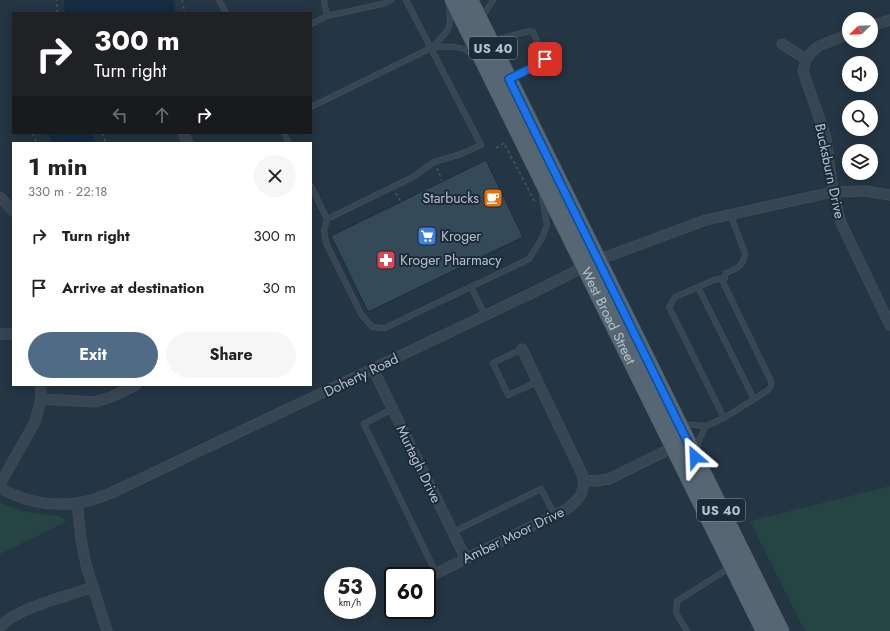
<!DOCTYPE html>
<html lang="en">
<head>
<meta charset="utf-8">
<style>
  :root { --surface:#fff; --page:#f6f6f6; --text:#222; --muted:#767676; --accent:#4f6b85 }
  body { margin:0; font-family:Jost,sans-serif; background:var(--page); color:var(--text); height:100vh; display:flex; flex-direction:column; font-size:15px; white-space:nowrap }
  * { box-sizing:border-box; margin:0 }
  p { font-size:13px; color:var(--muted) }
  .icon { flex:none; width:22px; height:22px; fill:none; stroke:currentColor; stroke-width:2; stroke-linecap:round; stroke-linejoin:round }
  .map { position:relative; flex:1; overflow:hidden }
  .drawer { position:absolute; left:12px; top:142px; width:300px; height:244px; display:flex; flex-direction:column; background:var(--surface); border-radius:0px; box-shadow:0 2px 10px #0003 }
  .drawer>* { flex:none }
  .top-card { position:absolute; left:12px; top:12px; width:300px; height:122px; border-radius:0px; box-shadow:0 2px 10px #0003; background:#202124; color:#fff; overflow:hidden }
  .needle { width:26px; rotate:247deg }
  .fabs { position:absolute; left:842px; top:12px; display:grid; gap:8px }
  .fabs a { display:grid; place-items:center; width:36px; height:36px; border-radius:50%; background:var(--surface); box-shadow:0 2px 10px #0003; font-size:20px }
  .speed { position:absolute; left:324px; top:567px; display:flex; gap:8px; font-size:20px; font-weight:700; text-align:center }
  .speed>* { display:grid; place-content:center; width:52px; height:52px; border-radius:50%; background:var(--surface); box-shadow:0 2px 10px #0003; line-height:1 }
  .speed small { font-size:10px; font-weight:400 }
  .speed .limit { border:2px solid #111; border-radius:6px; background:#fff; color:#111 }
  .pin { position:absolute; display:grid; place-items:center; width:34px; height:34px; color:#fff; margin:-17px; border-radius:8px; box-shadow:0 2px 6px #0006 }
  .me { position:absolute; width:44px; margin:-22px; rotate:334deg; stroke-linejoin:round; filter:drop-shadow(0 0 3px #0008) }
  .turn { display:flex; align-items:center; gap:14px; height:84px; padding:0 16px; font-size:18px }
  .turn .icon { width:52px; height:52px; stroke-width:2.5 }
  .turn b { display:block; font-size:28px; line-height:34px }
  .lanes { display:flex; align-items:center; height:38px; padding:0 16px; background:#0003; justify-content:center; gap:20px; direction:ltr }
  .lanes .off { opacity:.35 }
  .round { display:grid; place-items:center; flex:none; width:42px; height:42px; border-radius:21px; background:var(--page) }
  .summary { display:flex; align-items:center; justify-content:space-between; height:68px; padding:0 16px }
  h1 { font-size:24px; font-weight:700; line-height:30px }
  .action { display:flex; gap:8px; margin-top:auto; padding:8px 16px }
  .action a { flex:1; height:46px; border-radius:24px; background:var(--accent); color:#fff; font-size:16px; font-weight:700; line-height:46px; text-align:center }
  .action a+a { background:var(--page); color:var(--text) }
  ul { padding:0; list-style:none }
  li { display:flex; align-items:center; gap:12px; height:52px; padding:0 16px }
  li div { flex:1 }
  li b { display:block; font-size:15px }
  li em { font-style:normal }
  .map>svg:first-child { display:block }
  .green { fill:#264443 }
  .water { fill:#152d42 }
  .building { fill:#354a59; stroke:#1f2d3a }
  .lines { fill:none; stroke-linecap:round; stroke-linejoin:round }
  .service-casing { stroke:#45525e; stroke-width:6 }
  .minor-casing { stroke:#45525e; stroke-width:11 }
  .primary-casing { stroke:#45525e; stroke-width:17 }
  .path { stroke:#3f5b5a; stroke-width:1.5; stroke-dasharray:3 3; stroke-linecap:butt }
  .service { stroke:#384652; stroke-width:5 }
  .minor { stroke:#384652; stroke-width:10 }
  .primary { stroke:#566672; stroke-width:16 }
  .route-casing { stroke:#114b97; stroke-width:10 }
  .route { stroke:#1a73e8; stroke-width:7 }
  .labels { text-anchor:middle; stroke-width:4; stroke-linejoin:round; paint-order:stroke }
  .shield { fill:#1d2b38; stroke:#8794a0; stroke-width:1 }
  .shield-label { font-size:13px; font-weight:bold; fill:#b5c1cc }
  .street-label { font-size:14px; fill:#b5c1cc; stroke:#1d2b38 }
  .poi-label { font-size:14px; fill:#b5c1cc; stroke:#1d2b38; text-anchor:start }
</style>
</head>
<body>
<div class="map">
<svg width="890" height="631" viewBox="0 0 890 631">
  <rect width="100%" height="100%" fill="#243543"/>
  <g class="green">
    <polygon points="890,486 890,631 805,631 750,521"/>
    <polygon points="0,503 26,512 59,516 63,518 66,522 0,554"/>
  </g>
  <g class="water">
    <polygon points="64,0 173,0 175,13 65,13"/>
    <polygon points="46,133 93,133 95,143 53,143 50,137"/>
  </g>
  <polygon class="building" points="486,160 523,237 368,312 331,236"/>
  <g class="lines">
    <defs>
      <g id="service">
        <polyline points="219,0 226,13"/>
        <polyline points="324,0 327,16"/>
        <polyline points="482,18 493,0"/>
        <polyline points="311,24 327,16 382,4 391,0"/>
        <polyline points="492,41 529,31 533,32 546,61 512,78"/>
        <path d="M431,48C449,30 452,31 449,5"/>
        <path d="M311,107L431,48C446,46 464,44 475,57"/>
        <polyline points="284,133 289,143"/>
        <polyline points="311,186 327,219 413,177 434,162 461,154 481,145 406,0"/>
        <polyline points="327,219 324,231 326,243 361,314 372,327 385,328 529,259 542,238 547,225 542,196"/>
        <polyline points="471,287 485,315"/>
        <polyline points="698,287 754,399"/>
        <polyline points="522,349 493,363 508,395 537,382"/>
        <polyline points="392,409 364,424 436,573"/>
        <polyline points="724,418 669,307 675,297 714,280 725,278"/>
        <path d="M682,424L706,426L724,418L767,391L771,386V381L723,282L726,273C737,269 744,266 745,253L730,214"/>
        <polyline points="697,450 699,440 706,426"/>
        <polyline points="453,532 541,489 555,515"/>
        <polyline points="687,631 676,613 677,601 731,567"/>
      </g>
      <g id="minor">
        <polyline points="871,26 890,20"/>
        <polyline points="849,34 819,46 812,52 806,59 803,71 826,138 833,192 841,223 890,325"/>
        <polyline points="782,44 806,59"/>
        <polyline points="183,133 188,143"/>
        <polyline points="0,197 13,211"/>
        <polyline points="0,334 13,334"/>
        <polyline points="373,369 466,559"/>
        <polyline points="41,399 95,402 111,397 136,385"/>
        <polyline points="584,480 596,481 609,479 674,447"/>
        <polyline points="0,484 35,422 41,399 41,385"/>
        <path d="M0,488C20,499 43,505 66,504C81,504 95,499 109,494L530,294L598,260L706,220L833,192L865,191L890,195"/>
        <polyline points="77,503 81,539 86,565 107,631"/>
        <path d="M427,578L567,509C579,500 587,490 582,474L522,349"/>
        <path d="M0,627C16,608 68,596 93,587"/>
      </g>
      <g id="primary">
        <path id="s1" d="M453,0L764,631"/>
        <polyline points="470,0 781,631"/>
      </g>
    </defs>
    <use href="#service" class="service-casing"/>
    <use href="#minor" class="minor-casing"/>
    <use href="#primary" class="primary-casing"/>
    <g class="path">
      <polyline points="182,0 185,13"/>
      <polyline points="57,13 57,0"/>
      <polyline points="33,133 34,137 37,143"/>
      <polyline points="102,133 106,143"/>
      <polyline points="496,148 504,143 535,202"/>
      <polyline points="437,168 442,181"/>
      <polyline points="396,193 401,202"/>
    </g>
    <use href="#service" class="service"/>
    <use href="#minor" class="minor"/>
    <use href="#primary" class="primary"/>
  </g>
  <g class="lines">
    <defs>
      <polyline id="route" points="545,59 544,62 509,79 695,457"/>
    </defs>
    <use href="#route" class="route-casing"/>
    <use href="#route" class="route"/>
  </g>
  <defs>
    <symbol id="cafe-square" viewBox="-11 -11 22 22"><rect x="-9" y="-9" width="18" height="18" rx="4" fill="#e8710a" stroke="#1d2b38"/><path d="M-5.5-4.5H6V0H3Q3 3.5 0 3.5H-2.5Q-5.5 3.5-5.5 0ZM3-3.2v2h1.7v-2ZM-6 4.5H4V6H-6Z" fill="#fff"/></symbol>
    <symbol id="supermarket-square" viewBox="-11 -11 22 22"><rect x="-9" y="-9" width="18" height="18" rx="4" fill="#3f7fe0" stroke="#1d2b38"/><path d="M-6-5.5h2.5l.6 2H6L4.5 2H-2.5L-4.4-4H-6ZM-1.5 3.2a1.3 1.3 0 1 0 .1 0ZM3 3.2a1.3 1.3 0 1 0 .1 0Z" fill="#fff"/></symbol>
    <symbol id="pharmacy-square" viewBox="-11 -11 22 22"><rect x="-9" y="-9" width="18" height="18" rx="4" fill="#e0444e" stroke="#1d2b38"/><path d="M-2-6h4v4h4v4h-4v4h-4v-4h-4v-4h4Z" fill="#fff"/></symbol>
  </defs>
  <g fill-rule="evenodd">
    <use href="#cafe-square" x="482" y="187" width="22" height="22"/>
    <use href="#supermarket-square" x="416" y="225" width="22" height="22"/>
    <use href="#pharmacy-square" x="375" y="249" width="22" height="22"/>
  </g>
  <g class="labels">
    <g class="shield">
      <rect x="469" y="37" width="48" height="22" rx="3"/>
      <rect x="697" y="499" width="48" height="22" rx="3"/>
    </g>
    <g class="shield-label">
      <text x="493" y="53">US 40</text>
      <text x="721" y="515">US 40</text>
    </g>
    <g class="street-label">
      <text transform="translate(830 171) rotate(78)" y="5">Bucksburn Drive</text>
      <text dy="5" stroke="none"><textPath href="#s1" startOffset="352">West Broad Street</textPath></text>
      <text transform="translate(361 375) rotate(-26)" y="5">Doherty Road</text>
      <text transform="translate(419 464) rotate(64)" y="5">Murtagh Drive</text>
      <text transform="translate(513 535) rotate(-26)" y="5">Amber Moor Drive</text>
    </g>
    <g class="poi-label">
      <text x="479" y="203" text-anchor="end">Starbucks</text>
      <text x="441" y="241">Kroger</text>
      <text x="400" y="265">Kroger Pharmacy</text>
    </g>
  </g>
</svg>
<div class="fabs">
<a><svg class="needle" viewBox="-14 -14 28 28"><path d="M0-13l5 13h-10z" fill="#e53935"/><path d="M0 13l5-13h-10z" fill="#767676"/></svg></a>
<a><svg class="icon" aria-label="sound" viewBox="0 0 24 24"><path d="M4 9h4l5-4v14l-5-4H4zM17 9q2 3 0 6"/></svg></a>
<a><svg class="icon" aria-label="search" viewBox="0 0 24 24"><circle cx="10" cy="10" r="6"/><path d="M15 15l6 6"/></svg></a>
<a><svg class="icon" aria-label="layers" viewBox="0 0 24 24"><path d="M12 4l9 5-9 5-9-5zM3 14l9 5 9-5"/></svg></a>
</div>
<div class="speed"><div>53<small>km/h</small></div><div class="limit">60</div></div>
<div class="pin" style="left:545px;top:59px;background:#d93025"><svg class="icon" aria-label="arrive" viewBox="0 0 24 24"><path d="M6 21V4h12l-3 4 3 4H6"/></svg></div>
<svg class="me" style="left:695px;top:457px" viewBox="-20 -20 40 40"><path d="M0-17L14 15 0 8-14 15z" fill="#1a73e8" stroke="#fff" stroke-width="4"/></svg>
<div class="top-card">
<div class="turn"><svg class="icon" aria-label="right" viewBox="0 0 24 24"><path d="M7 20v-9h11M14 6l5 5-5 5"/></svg><div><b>300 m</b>Turn right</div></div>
<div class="lanes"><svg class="icon off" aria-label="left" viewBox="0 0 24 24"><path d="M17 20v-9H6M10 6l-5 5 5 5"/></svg><svg class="icon off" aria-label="ahead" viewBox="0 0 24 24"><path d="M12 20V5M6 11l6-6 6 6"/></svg><svg class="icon" aria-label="right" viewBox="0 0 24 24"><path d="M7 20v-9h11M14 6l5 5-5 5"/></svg></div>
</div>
<section class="drawer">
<div class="summary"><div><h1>1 min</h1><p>330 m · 22:18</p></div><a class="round"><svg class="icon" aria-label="close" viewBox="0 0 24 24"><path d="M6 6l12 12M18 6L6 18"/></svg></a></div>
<ul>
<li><svg class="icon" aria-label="right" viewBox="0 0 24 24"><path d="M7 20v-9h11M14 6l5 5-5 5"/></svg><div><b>Turn right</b></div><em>300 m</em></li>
<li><svg class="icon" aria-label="arrive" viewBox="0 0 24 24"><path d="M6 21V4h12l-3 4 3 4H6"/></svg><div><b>Arrive at destination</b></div><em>30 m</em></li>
</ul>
<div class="action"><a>Exit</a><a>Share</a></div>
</section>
</div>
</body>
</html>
